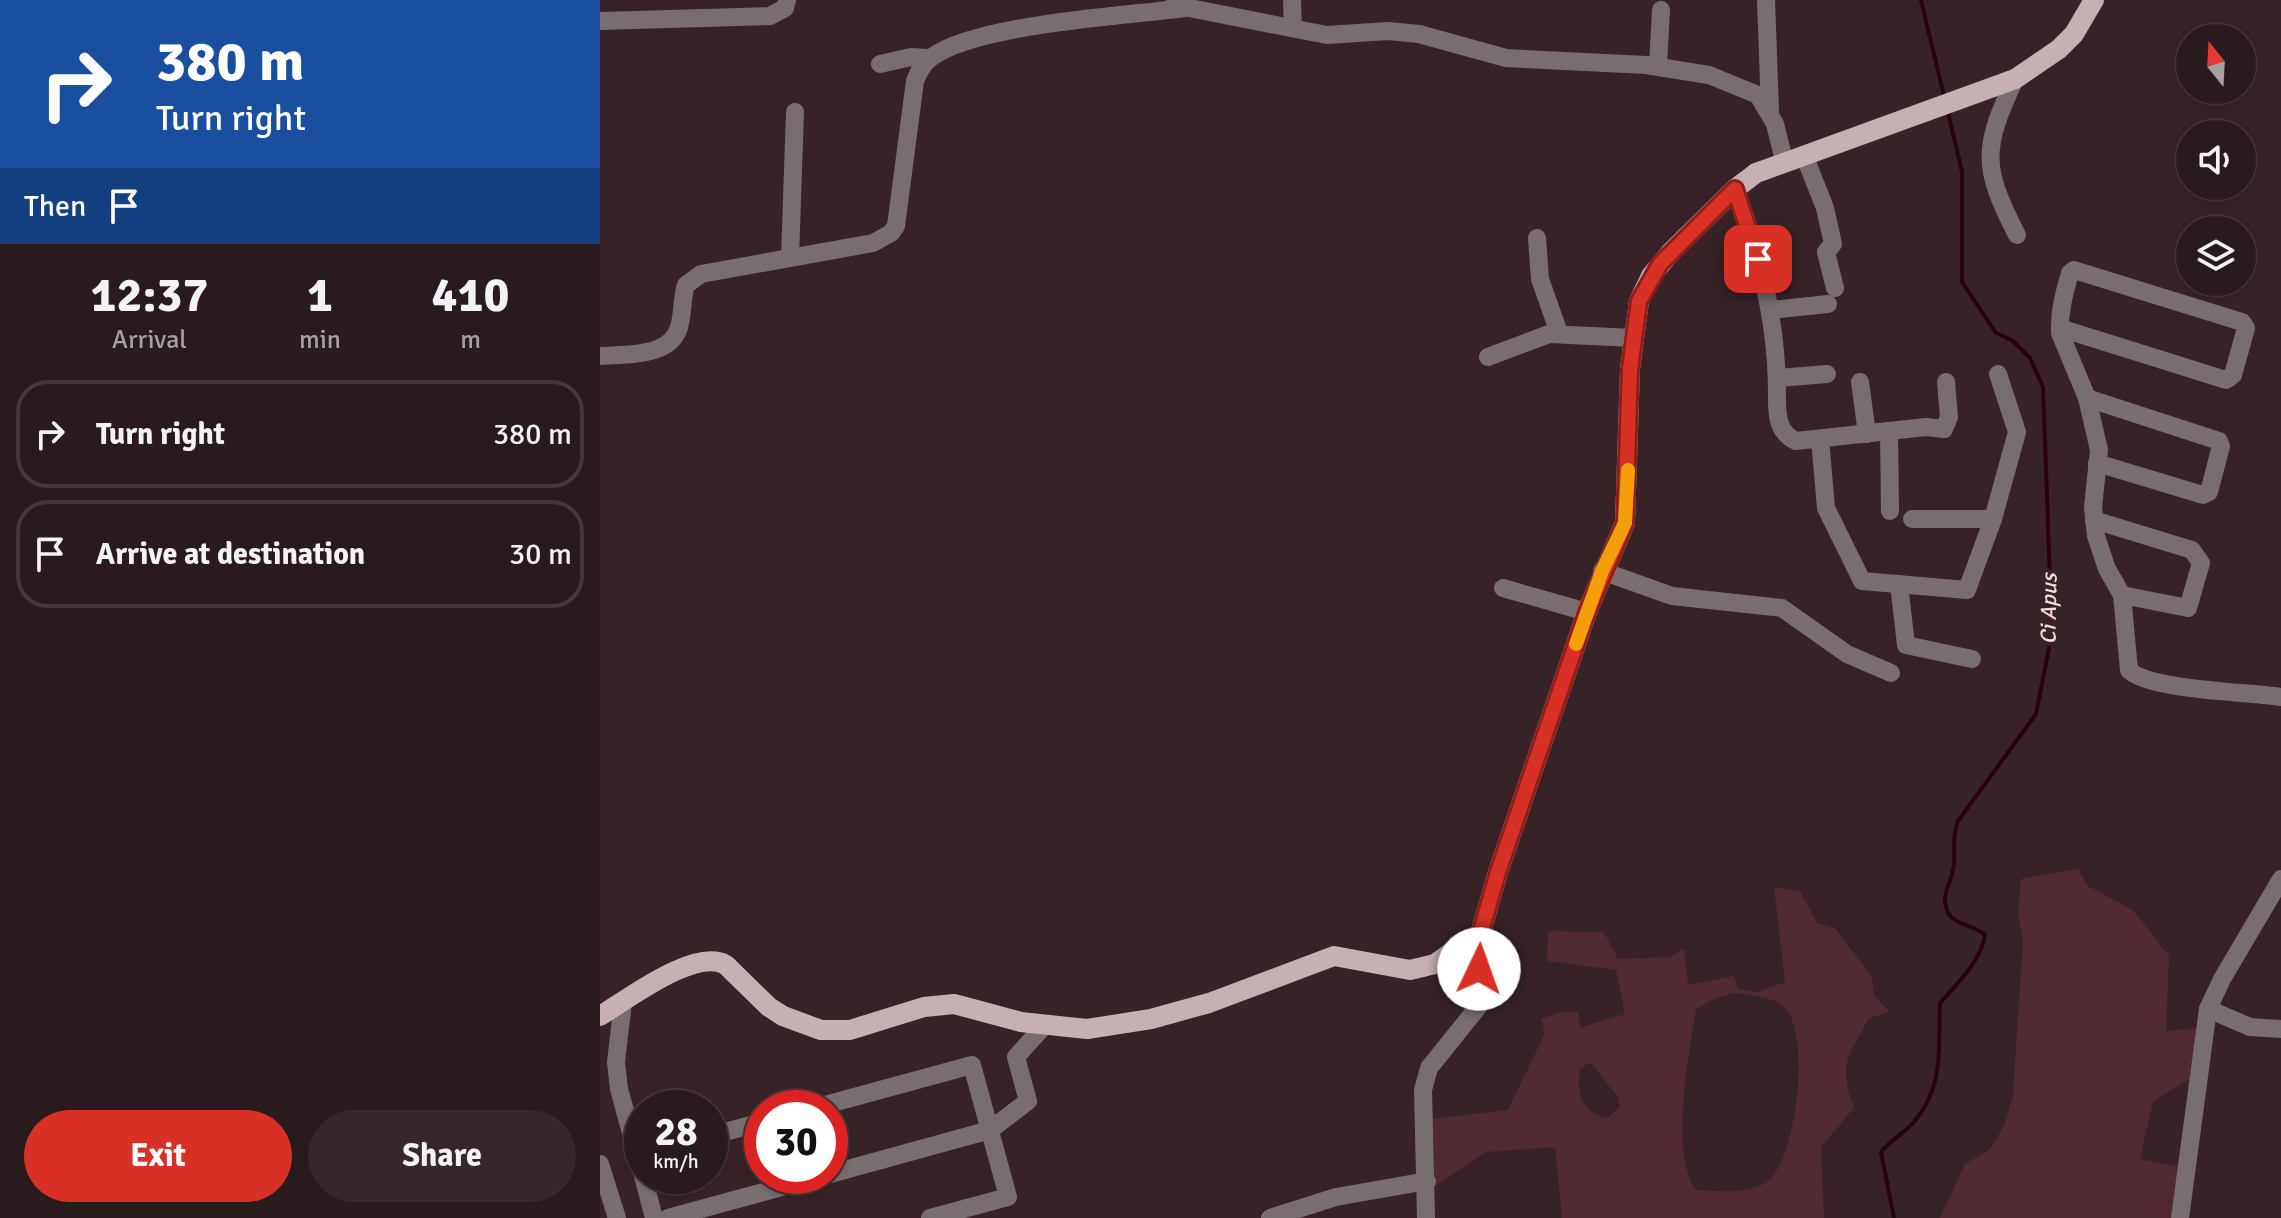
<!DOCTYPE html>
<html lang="en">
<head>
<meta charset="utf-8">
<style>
  :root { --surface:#291a1d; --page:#35272a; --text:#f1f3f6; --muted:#a5a1a4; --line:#45383b; --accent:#d93025 }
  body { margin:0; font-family:Signika,sans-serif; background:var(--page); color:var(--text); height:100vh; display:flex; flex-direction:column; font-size:30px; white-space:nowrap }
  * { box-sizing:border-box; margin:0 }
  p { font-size:26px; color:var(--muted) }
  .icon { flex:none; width:44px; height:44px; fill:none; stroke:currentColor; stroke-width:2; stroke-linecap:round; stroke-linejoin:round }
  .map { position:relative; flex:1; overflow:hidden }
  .panel { display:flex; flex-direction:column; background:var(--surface); width:600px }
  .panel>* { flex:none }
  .top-card { background:#1a4fa0; color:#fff; overflow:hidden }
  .needle { width:52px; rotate:342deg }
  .controls { position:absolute; left:1576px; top:24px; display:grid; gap:16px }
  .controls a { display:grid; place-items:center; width:80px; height:80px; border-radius:50%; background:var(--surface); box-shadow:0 2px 6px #0004,0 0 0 2px var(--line); font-size:40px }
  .speed { position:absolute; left:24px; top:1090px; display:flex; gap:16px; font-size:40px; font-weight:700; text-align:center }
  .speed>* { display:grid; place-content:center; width:104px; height:104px; border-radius:50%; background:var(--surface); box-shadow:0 2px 6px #0004,0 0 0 2px var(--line); line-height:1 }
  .speed small { font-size:20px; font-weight:400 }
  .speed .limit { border:12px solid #d22; background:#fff; color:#111 }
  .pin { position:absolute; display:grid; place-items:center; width:68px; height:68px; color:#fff; margin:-34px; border-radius:16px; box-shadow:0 4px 12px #0006 }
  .me { position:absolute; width:88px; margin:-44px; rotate:3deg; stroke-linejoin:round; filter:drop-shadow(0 0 6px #0008) }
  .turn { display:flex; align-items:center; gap:28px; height:168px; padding:0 24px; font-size:36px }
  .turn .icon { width:104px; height:104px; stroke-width:2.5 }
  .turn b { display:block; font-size:56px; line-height:68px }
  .then { display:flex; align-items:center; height:76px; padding:0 24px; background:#0003; gap:16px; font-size:30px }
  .eta { display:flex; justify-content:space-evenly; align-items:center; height:136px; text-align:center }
  .eta b { font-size:48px; font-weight:700; line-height:56px }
  .cta { display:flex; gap:16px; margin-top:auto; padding:16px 24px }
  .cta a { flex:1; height:92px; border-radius:48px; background:var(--accent); color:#fff; font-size:32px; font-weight:700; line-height:92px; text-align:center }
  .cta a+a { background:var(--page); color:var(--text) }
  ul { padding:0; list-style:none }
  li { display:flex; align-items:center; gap:24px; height:108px; margin:0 16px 12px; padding:0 8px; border:4px solid var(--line); border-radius:32px }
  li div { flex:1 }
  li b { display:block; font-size:30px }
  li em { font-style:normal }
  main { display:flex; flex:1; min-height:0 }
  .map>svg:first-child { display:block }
  .green { fill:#512932; fill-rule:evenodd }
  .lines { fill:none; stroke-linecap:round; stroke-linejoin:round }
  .stream { stroke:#2b000d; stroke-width:4 }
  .minor { stroke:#786d6f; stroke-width:18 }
  .major { stroke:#c6b0b4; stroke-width:20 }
  .route-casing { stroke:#8d1f18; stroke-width:20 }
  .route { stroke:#d93025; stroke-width:14 }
  .slow { stroke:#f59e0b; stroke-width:14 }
  .labels { text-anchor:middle; stroke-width:8; stroke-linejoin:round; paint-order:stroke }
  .water-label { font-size:22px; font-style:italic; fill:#fdd6dd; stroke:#372327 }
</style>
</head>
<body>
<main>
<section class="panel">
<div class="top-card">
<div class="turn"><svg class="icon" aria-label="right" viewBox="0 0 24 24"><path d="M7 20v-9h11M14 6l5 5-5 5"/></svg><div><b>380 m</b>Turn right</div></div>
<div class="then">Then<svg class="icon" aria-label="arrive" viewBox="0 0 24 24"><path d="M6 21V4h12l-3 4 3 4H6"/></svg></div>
</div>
<div class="eta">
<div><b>12:37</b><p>Arrival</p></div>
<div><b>1</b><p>min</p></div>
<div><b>410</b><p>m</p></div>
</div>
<ul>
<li><svg class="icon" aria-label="right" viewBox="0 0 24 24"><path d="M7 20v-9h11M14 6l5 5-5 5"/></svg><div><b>Turn right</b></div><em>380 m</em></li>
<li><svg class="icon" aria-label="arrive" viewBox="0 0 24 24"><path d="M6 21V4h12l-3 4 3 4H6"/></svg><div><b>Arrive at destination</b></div><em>30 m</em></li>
</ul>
<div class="cta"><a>Exit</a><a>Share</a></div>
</section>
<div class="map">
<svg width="1681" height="1218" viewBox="0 0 1681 1218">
  <rect width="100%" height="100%" fill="#372327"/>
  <g class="green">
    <polygon points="1478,869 1488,886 1533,910 1569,956 1566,1031 1608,1027 1604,1070 1553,1101 1540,1159 1589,1169 1582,1218 1340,1218 1365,1164 1390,1149 1404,1126 1413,1095 1423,940 1418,917 1421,879"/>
    <path d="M1174,887L1200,891L1217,923L1235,928L1272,977L1274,996L1290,1011L1268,1019C1247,1061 1238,1062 1254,1108L1221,1147L1224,1218H962L955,1147L885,1152L829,1190L831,1119L908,1110L945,1033L941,1019L961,1012H978L980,1028L1025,1014L1016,970L947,961L948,931L1004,932L1018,959L1069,957L1084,949L1088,985L1134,976L1138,989L1158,992L1185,982ZM1136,993C1150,996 1173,997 1183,1006C1212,1030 1197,1167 1164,1184C1144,1194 1117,1191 1097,1190C1069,1163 1089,1049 1096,1010L1115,998ZM991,1063L1017,1096L1020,1107L1008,1118C981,1113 975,1093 981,1067Z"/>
  </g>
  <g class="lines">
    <g class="stream">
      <polyline points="1321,0 1345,100"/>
      <path d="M1294,1218L1281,1152C1291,1140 1304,1133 1314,1122C1345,1085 1338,1048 1340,1003C1357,984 1381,961 1385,935C1375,925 1355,925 1348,913C1339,895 1353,880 1354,864C1355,848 1352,838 1358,821L1436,714L1452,633L1443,387L1430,358L1413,341L1396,333L1362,282V172L1348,112"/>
    </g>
    <g class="minor">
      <polyline points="692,0 693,28"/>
      <polyline points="1166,0 1170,110"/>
      <polyline points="574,5 727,35 788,31 819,34 906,58 1046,65 1109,75 1158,95 1175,124 1184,160"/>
      <polyline points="0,21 170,16 185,8 187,0"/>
      <polyline points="280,64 311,57 329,58"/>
      <polyline points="1058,66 1061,10"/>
      <path d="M1415,79C1382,149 1382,167 1417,235"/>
      <polyline points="1204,155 1225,208 1233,244 1226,252 1235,288"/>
      <path d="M1135,189C1161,256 1178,327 1177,400C1177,418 1179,433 1196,441L1326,427L1344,429L1349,417L1346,382"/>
      <polyline points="937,238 940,279 959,333"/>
      <polyline points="190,258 195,112"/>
      <polyline points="1171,310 1228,304"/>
      <path d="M1460,328L1626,380L1633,375L1646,328L1642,322L1474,270L1470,273C1464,294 1459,312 1460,333L1487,398L1499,450L1493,507L1496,536L1507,569L1522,595L1529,670C1548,690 1650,692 1681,697"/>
      <path d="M0,356C27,354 74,358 80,323C83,310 82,298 86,285L101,274L273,243L291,233L296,226L315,81C319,71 323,63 332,57C377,24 525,16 585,8"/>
      <polyline points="888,357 949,334 1033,338"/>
      <polyline points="1178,378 1227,374"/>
      <polyline points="1260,382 1267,434"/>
      <polyline points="1487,398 1619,441 1621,446 1609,492 1603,495 1497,463"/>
      <polyline points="1289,431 1290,511"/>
      <polyline points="1220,439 1226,508 1262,581 1367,590 1393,519"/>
      <polyline points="1312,519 1393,519 1417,432 1398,374"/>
      <polyline points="1494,520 1592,550 1601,563 1588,608 1522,595"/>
      <polyline points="1002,571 1072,596 1182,608 1247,654 1291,673"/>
      <polyline points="1299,584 1306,645 1372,659"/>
      <polyline points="903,588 987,612"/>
      <polyline points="23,1002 16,1062 19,1089 42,1173"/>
      <polyline points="1608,1009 1650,1027 1681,1029"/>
      <polyline points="214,1108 372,1065 408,1197 330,1218"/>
      <polyline points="110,1136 162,1122"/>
      <polyline points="0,1164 17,1218"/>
      <polyline points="230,1174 390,1130 428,1101 416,1057 443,1027"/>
      <polyline points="43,1176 54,1218"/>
      <polyline points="68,1218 222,1176"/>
      <polyline points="670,1218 736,1197 827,1181"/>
      <polyline points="826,1218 823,1090 829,1068 878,1007 878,942"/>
      <polyline points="1580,1218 1608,1009 1622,979 1681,879"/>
    </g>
    <path class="major" d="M0,1016C28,999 96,947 126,965L169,1007L183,1016L221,1030H250L324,1007L354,1004L421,1022L487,1029L551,1019L609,1003L734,956L810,970L835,964L856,949L878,942L898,872L987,612L1025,523L1030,369L1039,301L1051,276L1071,252L1135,189L1156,173L1415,79L1459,49L1474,34L1494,0"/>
  </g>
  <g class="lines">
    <defs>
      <polyline id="route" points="879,969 878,942 898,872 987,612 1025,523 1030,369 1039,301 1060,264 1135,189 1158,259"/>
    </defs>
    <use href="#route" class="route-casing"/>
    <use href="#route" class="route"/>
    <polyline class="slow" points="976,644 1002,571 1025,523 1028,470"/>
  </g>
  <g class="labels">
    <g class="water-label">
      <text transform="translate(1448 609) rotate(-89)" y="8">Ci Apus</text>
    </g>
  </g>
</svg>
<div class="controls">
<a><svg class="needle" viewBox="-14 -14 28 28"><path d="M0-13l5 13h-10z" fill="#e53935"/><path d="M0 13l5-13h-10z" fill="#a5a1a4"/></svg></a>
<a><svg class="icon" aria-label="sound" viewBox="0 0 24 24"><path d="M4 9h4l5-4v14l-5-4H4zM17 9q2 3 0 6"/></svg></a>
<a><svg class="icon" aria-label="layers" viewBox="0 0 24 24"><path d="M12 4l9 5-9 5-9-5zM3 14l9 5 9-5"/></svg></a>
</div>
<div class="speed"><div>28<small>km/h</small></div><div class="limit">30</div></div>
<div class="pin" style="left:1158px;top:259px;background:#d93025"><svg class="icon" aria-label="arrive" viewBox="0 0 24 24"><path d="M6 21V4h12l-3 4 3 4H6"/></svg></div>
<svg class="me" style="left:879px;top:969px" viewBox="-20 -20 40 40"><circle r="19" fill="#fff"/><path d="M0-13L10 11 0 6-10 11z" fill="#d93025"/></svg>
</div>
</main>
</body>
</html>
